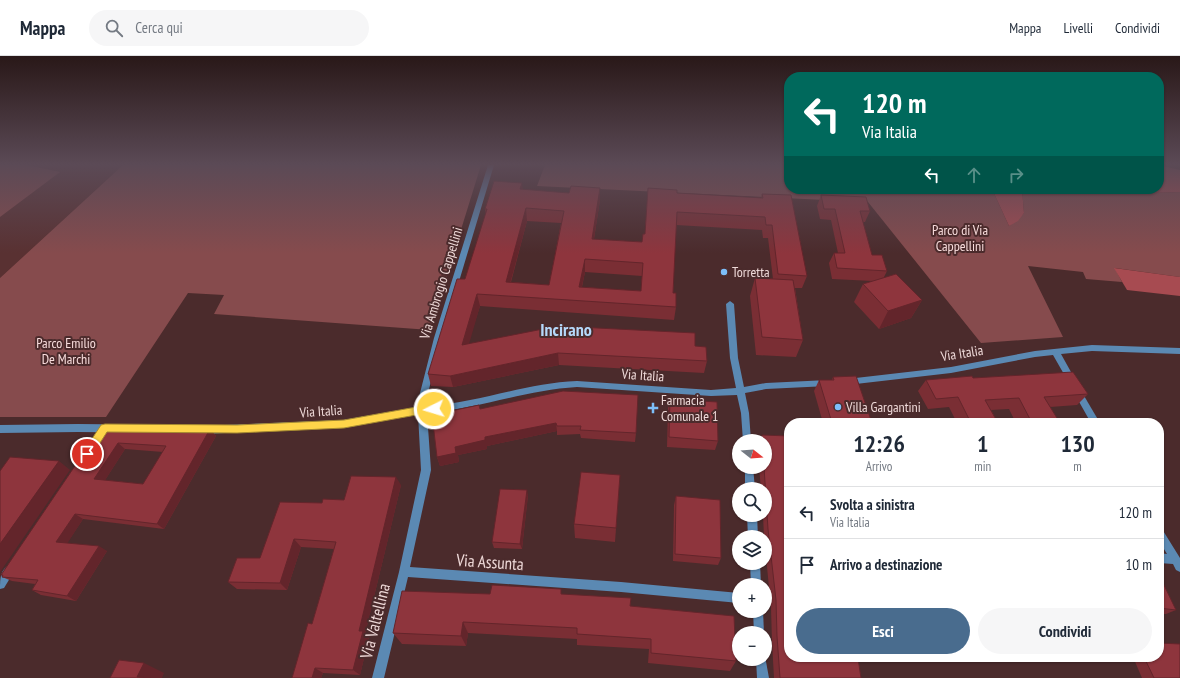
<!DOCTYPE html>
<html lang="it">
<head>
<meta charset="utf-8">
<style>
  :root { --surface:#fff; --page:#f6f6f7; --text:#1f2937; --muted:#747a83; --line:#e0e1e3; --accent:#496c8e }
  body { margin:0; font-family:"PT Sans Narrow",sans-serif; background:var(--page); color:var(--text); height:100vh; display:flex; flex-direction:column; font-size:15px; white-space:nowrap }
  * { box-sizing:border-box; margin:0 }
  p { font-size:13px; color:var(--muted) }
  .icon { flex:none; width:22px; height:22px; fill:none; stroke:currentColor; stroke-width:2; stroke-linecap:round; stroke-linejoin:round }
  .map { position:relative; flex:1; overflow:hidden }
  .panel { position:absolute; left:784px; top:362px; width:380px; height:244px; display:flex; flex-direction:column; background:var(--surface); border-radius:16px; box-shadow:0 1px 3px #0004 }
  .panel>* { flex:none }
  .top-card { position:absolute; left:784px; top:16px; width:380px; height:122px; border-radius:16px; box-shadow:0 1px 3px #0004; background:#00695c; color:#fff; overflow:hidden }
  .needle { width:26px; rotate:107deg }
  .tools { position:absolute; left:732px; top:378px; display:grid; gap:8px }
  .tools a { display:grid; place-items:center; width:40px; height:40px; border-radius:50%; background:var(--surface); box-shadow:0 1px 3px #0004; font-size:20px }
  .pin { position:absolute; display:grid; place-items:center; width:34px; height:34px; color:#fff; margin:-17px; border:2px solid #fff; border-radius:50%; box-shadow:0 1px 4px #0007 }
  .me { position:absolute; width:44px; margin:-22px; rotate:265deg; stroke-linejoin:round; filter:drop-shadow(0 0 3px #0008) }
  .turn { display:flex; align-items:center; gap:14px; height:84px; padding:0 12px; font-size:18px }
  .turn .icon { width:52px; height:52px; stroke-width:2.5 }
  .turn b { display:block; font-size:28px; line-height:34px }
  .lanes { display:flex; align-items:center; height:38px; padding:0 12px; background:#0003; justify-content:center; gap:20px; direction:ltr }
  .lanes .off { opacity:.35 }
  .eta { display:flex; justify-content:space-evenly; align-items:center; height:68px; text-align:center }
  .eta b { font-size:24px; font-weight:600; line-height:28px }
  .button { display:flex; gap:8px; margin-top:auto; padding:8px 12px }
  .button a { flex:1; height:46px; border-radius:24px; background:var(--accent); color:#fff; font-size:16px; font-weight:600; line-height:46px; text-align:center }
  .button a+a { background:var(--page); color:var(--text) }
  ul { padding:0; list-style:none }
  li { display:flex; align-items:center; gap:12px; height:52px; padding:0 12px; border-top:1px solid var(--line) }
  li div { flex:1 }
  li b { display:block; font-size:15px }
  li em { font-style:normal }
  header { display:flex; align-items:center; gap:24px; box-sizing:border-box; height:56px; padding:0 20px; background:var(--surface); border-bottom:1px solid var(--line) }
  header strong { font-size:19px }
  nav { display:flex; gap:22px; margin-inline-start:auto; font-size:14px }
  .search { width:280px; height:36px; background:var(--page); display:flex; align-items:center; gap:10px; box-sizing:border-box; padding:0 14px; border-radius:22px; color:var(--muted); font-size:15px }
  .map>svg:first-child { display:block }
  .built { fill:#593132 }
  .green { fill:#864b4d }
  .forest { fill:#a74b51 }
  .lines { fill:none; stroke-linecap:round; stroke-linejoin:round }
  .minor { fill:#5b89b3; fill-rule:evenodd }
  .wall { fill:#7a2e34; fill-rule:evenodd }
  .shaded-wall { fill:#63252b }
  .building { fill:#8e353d; stroke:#63252b; fill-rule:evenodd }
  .route { fill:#ffd54a; stroke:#a68a30 }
  .poi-dot { fill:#7dbef9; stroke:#4b2b2c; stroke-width:1.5 }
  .labels { text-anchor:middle; stroke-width:4; stroke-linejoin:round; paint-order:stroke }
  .park-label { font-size:14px; fill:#f8dcdc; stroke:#4b2b2c }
  .poi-label { font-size:14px; fill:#efdad9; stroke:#4b2b2c; text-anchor:start }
  .street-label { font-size:14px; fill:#efdad9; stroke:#4b2b2c }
  .near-street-label { font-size:17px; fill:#efdad9; stroke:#4b2b2c }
  .district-label { font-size:18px; font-weight:bold; fill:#b5d8fa; stroke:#4b2b2c }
</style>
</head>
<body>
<header>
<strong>Mappa</strong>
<div class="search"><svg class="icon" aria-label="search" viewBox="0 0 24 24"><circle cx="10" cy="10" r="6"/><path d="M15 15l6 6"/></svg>Cerca qui</div>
<nav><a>Mappa</a><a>Livelli</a><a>Condividi</a></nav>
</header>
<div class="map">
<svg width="1180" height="622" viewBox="0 0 1180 622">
  <rect width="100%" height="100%" fill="#4b2b2c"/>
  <polygon class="built" points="0,109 123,109 0,222"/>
  <g class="green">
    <polygon points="0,109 27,109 60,116 0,161"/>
    <polygon points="123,109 481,109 430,274 214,258 224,239 188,237 106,361 0,361 0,222"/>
    <polygon points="545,109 789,109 789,133 992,133 1009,170 1024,157 1022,133 1117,133 1151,137 1180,136 1180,221 1115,212 1122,226 1086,223 1083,216 1028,210 1063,281 981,287 868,146 537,130"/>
  </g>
  <g class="forest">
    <polygon points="1159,109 1180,114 1180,136 1151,137 1117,133 1159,133"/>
    <polygon points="992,133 1022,133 1024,157 1018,165 1009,170"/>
    <polygon points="1114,212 1180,221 1180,240 1127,234"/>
  </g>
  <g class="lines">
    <g class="minor">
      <path d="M488,109H494L442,282L427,341V350C478,347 526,327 577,325L711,334L736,332L730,302L726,248L730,245L734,248L738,302L744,331L766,327L828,324L831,325L832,327L831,329L828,330L766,333L745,337L749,357L751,385H743L741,357L737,339L711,340L577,331C526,334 477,353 427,357L431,414L410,511L621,526L739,537V547L621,536L408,521L384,622H372L399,516L421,414L418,358L343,372L200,378L197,377L196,374L197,371L200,370L343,364L418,351L419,341L434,282Z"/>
      <polygon points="1092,289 1180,292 1180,298 1092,295 1061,298 1076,325 1075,327 1069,327 1053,299 1035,301 951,317 847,329 844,328 843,326 844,324 847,323 951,311 1035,295"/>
      <polygon points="1077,332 1080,333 1100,367 1091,367 1073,335 1074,333"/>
      <polygon points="78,368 177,369 180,370 181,373 180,376 177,377 78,376 0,377 0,369"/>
      <polygon points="745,411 753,411 755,433 745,433"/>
      <polygon points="747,459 757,459 758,481 748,481"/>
      <polygon points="1159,471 1162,473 1180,502 1180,516 1176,514 1173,508 1159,507 1159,497 1167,498 1159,485"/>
      <polygon points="750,507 760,507 761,529 751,529"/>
      <path d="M10,509L14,511L15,514L4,532L0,533C0,523 0,513 10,509Z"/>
      <polygon points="753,555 763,555 764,577 754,577"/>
      <polygon points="765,600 769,622 757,622 756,603 765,603"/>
    </g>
  </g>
  <g class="wall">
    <path d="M600,132V144L594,183L642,186L645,178L648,132L677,137L761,142L762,138L807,220L802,232H795L803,284L796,301L756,299L750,240L755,222L773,223L768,182H763L762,174L676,169L673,237L676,251L674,264L480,250L468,288L695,290L707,305L704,317L559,309L453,331L431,330L428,318L465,223L486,158L485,153L523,134L569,137ZM527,165L561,167L549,229L511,226ZM585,216L642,220L641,235L582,231Z"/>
    <polygon points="821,139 870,155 865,166 863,166 872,199 887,215 884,221 922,244 911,262 879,273 854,246 863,228 873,225 832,223 829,207 834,197 838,197 831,164 820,163 817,150"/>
    <polygon points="833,321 872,367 823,367 814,335 819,324 832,324"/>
    <polygon points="973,322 1088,338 1077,349 1050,351 1060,367 1016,367 1009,353 991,354 998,367 957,367 949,351 928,353 918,335 926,324"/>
    <polygon points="670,343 718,385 715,394 667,391 668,352"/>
    <polygon points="479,349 480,353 636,377 635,386 581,382 580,378 557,379 557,375 487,390 487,393 458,399 459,406 440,410 437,401"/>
    <path d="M100,373H210L216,380L164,473L83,463L67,487L107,495L76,545L41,539L32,534L35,528L12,525L2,521L3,520L1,519ZM125,393L163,396L143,428L105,424Z"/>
    <polygon points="762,379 789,380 789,601 812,601 813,604 858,602 861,622 774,622 772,586 771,552 765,490 765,481 764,481 763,459 765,459 765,433 761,433 759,411 765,411 765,385 760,385"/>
    <polygon points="620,419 615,486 575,482 574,468"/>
    <polygon points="401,429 365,578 369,581 360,619 323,617 321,622 292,622 312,568 334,493 301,491 287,534 237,533 228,526 260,502 322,447 344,444"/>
    <polygon points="528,439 522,493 494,492 492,486"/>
    <polygon points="676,440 721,502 718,509 673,505 674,449"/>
    <polygon points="1159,526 1176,554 1166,558 1159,558"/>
    <polygon points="490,538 562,538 630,550 736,605 730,615 648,607 649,593 577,589 577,583 468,577 466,590 402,588 393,577"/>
    <polygon points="1133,601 1159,601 1180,622 1142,622"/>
  </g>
  <g class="shaded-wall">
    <polygon points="522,127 524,140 520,133"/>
    <polygon points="600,132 600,144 592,195 592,183"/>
    <polygon points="526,152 527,165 507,239 506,226"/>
    <polygon points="585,203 585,216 579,243 579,231"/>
    <polygon points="477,238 480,250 465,302 462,289"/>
    <polygon points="922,244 911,262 879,273 888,255"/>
    <polygon points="558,297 559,309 453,331 450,320"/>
    <polygon points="556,367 557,375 487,390 487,393 458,399 459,406 440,410 437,401 455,391 485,381"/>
    <polygon points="210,373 216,380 164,473 157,468"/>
    <polygon points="118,387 125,393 102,429 94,423"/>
    <polygon points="59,405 70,414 0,516 0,488"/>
    <polygon points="396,421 401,429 365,578 369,581 360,619 353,614 359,575"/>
    <polygon points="527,434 528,439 522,493 520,488"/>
    <polygon points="75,458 83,463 65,491 56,486"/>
    <polygon points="294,483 301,491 287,534 280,527"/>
    <polygon points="99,490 107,495 76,545 67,540"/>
    <polygon points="463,566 468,577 466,590 461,580"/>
    <polygon points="144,607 164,617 162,622 139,622 137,621"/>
    <polygon points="315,612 323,617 321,622 312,622"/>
  </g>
  <g class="building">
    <path d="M494,125L522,127L520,133L569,137L571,130L600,132L592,183L642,186L643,178H645L648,132L677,134V137L763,142L762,138L791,139L807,220L778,218L772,169H766L765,161L677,156L673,237H676V251L477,238L462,289L558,270L695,277V290L706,291L707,305L558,297L450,320L428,318L457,223H465L487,153H485ZM526,152L564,155L549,229L506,226ZM585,203L643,207L641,235L579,231Z"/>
    <polygon points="821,139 866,141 870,155 860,155 872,199 882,199 887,215 837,212 834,197 845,197 835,153 824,153"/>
    <polygon points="896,218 922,244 888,255 863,228"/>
    <polygon points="755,222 793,224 803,284 762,281"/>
    <polygon points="1073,316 1088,338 1044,341 1060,367 1032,367 1019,342 985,344 998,367 971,367 958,341 936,343 926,324 972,320 973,322"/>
    <polygon points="856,320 872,367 832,367 819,324 834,324 833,321"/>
    <polygon points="563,335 638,339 636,377 580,374 581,370 557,370 556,367 485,381 485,384 455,391 456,397 437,401 432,359 479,349 480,353"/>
    <polygon points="670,343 717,346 718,385 669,381"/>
    <path d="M100,373H210L157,468L75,458L56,486L99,490L67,540L32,534L38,524L2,521L3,519H1ZM118,387L166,390L143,428L94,423Z"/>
    <polygon points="762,379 789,380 789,601 812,601 813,604 858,602 861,622 780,622 777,580 776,544 768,473 764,411 765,411 765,385 762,385"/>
    <polygon points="10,401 59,405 0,488 0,415"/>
    <polygon points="581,416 620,419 616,472 574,468"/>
    <polygon points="351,420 396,421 359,575 363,575 353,614 315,612 312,622 292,622 308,567 312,568 336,486 294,483 280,527 228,526 237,502 260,502 280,446 322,447 323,443 344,444"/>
    <polygon points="500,433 527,434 520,488 492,486"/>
    <polygon points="676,440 720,444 721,502 675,498"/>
    <polygon points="1159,526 1163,527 1176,554 1159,552"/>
    <polygon points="492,529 561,533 561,538 631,542 630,550 734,560 736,605 651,597 651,583 577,578 577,572 463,566 461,580 393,577 402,535 490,538"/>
    <polygon points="1159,587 1180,588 1180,622 1154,622 1144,601 1159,601"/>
    <polygon points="119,604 144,607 137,621 151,622 110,622"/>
  </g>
  <linearGradient id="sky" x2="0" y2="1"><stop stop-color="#291818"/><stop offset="0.55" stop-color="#5b4a56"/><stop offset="1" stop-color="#5b4a56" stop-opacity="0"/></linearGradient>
  <rect width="1180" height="197" fill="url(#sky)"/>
  <polygon class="route" points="434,349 437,350 439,353 437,356 422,358 344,372 237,377 107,376 91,401 87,402 84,401 82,398 101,369 105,368 237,369 344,364 422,350"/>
  <g class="poi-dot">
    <circle cx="724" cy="216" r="4"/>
    <circle cx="838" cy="351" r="4"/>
    <path d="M651 346h4v4h4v4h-4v4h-4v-4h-4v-4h4z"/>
  </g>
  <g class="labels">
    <g class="park-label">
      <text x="960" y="179">Parco di Via<tspan x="960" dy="16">Cappellini</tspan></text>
      <text x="66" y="292">Parco Emilio<tspan x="66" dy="16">De Marchi</tspan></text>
    </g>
    <g class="poi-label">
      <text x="732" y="221">Torretta</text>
      <text x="661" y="349">Farmacia<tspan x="661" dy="16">Comunale 1</tspan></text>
      <text x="846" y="356">Villa Gargantini</text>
    </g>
    <g class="street-label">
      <text transform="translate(441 227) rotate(-73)" y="5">Via Ambrogio Cappellini</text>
      <text transform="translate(962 297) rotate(-9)" y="5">Via Italia</text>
      <text transform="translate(643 319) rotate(4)" y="5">Via Italia</text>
      <text transform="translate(321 355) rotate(-4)" y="5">Via Italia</text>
    </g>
    <g class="near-street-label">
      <text transform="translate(490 506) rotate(4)" y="6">Via Assunta</text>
      <text transform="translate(375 565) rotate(-76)" y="6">Via Valtellina</text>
    </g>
    <g class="district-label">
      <text x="566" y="280">Incirano</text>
    </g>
  </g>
</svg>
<div class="tools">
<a><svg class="needle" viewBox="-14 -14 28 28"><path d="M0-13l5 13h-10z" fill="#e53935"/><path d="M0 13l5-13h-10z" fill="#747a83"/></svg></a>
<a><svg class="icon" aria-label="search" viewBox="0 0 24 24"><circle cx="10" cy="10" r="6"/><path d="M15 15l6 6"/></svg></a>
<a><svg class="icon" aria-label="layers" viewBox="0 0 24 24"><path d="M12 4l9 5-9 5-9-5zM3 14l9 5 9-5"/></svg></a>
<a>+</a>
<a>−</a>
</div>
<div class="pin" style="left:87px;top:398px;background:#d93025"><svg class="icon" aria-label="arrive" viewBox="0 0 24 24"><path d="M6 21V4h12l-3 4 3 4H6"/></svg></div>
<svg class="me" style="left:434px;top:353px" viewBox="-20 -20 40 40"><circle r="17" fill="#ffd54a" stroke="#fff" stroke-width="3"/><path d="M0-11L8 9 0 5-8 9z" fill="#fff"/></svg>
<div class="top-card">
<div class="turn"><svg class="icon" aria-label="left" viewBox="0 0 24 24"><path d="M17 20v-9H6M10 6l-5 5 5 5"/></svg><div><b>120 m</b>Via Italia</div></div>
<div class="lanes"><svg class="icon" aria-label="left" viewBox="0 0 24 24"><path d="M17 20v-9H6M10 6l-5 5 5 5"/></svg><svg class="icon off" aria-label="ahead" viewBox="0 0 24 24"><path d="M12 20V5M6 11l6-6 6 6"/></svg><svg class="icon off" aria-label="right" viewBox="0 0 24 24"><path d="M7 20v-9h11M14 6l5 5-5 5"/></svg></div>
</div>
<section class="panel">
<div class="eta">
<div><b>12:26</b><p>Arrivo</p></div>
<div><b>1</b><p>min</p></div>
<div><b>130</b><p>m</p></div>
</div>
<ul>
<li><svg class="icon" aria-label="left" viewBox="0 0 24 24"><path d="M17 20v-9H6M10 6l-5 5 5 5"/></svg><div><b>Svolta a sinistra</b><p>Via Italia</p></div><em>120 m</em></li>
<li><svg class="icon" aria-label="arrive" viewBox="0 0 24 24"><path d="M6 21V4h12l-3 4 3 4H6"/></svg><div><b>Arrivo a destinazione</b></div><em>10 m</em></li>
</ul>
<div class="button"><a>Esci</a><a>Condividi</a></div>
</section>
</div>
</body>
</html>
